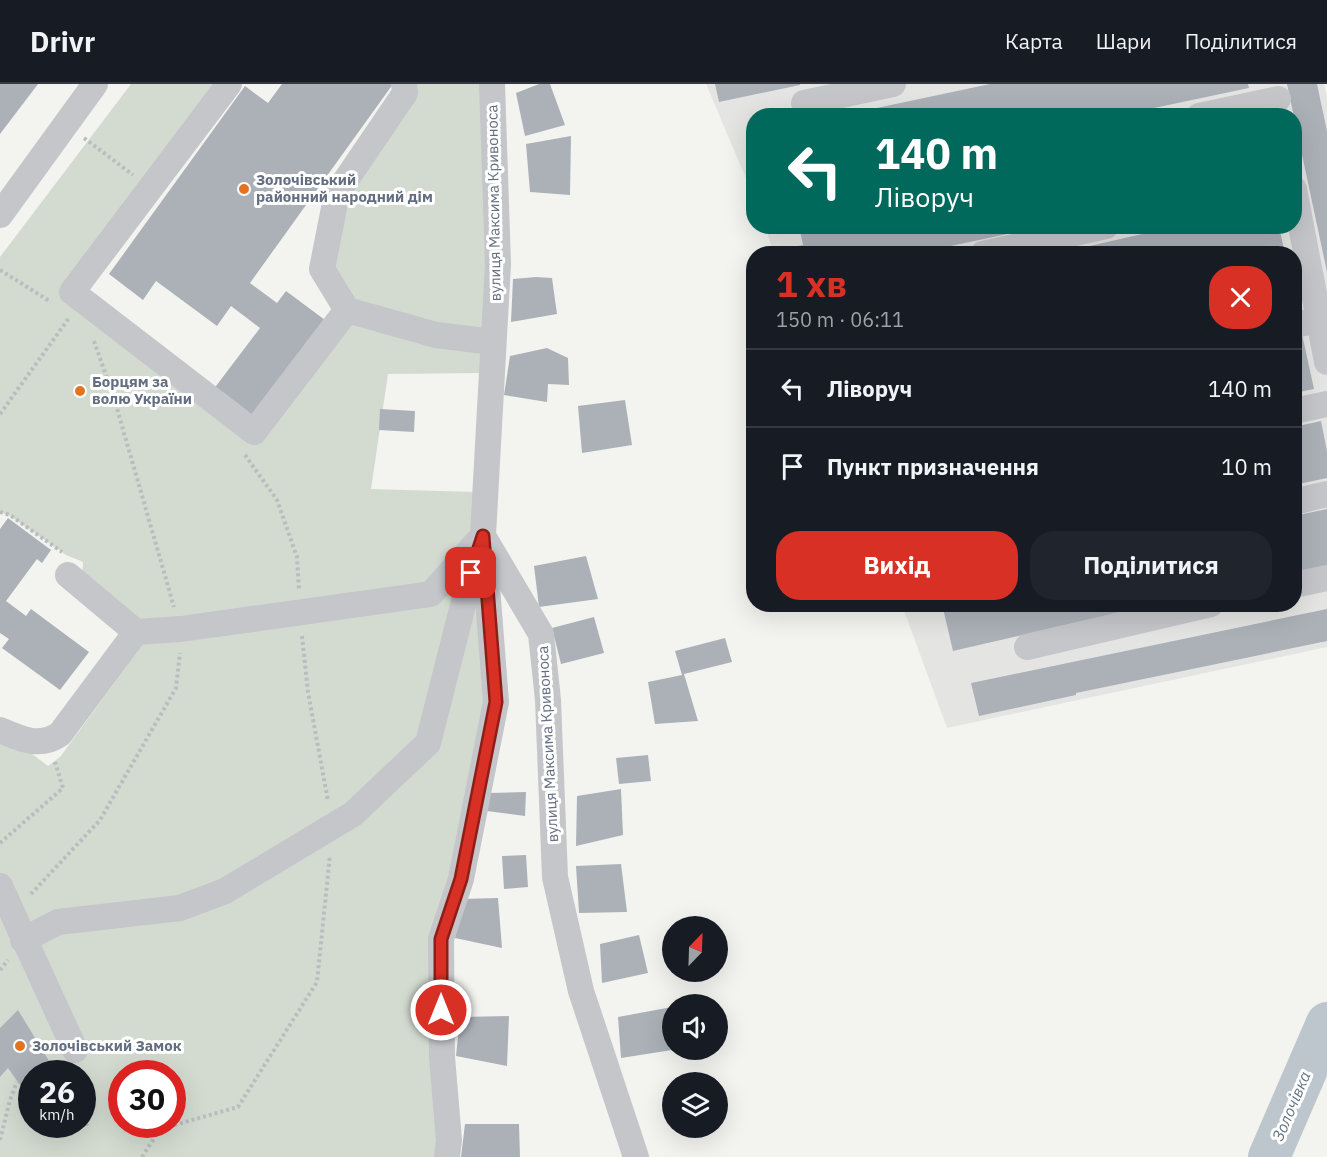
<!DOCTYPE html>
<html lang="uk">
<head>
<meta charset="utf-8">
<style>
  :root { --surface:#171b24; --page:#20242c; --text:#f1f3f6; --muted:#9ea1a6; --line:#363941; --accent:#d93025 }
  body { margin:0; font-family:"IBM Plex Sans",sans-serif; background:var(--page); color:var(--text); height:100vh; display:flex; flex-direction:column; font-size:22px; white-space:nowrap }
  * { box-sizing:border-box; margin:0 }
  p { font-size:20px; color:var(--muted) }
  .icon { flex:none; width:33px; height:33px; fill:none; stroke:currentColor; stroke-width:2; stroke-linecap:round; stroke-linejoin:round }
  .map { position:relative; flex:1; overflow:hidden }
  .drawer { position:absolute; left:746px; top:162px; width:556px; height:366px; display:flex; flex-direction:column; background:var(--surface); border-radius:24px; box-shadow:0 6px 24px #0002 }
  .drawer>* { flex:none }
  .guide { position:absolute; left:746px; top:24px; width:556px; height:126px; border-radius:24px; box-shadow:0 6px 24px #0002; background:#00695c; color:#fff; overflow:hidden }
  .needle { width:39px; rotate:23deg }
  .tools { position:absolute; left:662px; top:832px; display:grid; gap:12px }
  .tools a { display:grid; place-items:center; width:66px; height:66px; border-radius:50%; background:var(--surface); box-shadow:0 6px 24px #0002; font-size:30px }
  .speed { position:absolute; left:18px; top:976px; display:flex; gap:12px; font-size:30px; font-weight:700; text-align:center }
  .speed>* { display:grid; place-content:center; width:78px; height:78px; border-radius:50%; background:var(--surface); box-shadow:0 6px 24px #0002; line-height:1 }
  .speed small { font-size:15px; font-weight:400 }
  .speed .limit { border:9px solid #d22; background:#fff; color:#111 }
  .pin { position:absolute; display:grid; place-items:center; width:51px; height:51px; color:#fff; margin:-26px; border-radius:12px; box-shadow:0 3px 9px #0006 }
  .me { position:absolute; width:66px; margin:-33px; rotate:0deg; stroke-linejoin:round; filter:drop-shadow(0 0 4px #0008) }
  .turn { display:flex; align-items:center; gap:21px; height:126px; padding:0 30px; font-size:27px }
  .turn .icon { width:78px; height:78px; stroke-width:2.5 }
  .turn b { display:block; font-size:42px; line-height:51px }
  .round { display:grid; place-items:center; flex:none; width:63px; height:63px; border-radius:24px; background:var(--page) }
  .head { display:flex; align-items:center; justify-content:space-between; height:102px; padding:0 30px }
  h1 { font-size:36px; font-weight:700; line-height:45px; color:var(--accent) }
  .button { display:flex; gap:12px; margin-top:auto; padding:12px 30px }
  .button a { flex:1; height:69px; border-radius:24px; background:var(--accent); color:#fff; font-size:24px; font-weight:700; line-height:69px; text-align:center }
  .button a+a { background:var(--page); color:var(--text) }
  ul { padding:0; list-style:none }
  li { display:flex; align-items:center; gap:18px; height:78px; padding:0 30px; border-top:2px solid var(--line) }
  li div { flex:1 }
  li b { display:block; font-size:22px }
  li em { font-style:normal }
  header { display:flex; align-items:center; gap:36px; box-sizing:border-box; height:84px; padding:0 30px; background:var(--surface); border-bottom:2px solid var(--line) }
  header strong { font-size:28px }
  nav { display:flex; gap:33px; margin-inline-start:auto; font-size:21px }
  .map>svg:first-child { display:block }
  .built { fill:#e4e5e3 }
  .green { fill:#d3dbd1; fill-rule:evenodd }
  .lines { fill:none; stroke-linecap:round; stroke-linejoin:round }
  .river { stroke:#bec6cd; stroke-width:42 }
  .building { fill:#acb1b8 }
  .path { stroke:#bbbcbf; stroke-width:4; stroke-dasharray:3 3; stroke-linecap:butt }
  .minor { stroke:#c4c6ca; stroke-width:26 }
  .route-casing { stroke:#8d1f18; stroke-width:15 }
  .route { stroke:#d93025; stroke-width:10 }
  .poi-dot { fill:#e37221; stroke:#fff; stroke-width:2 }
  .labels { text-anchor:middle; stroke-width:6; stroke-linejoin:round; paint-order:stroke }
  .poi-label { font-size:15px; font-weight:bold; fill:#636e81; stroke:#fff; text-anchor:start }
  .street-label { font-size:15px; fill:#636e81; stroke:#fff }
  .water-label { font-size:16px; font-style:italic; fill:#637685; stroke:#fff }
</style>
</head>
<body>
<header>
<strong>Drivr</strong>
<nav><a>Карта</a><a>Шари</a><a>Поділитися</a></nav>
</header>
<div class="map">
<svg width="1327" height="1073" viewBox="0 0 1327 1073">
  <rect width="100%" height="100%" fill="#f3f4f0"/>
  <polygon class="built" points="706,0 1324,0 1327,13 1327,563 947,644 902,521 1294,520 1294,170 774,169 765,143 1294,142 1294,32 753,32 753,111"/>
  <path class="green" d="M131,0H229L72,208L206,312L347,226L322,185L337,109L404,0H482L488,177L480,289L388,290L371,405L477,408L496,618L441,855L447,1073H0V646L48,682L60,673L151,549L82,497L83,478L66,471L10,432L0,428V173ZM32,990H82V1041H32ZM122,990H172V1041H122Z"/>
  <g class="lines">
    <polyline class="river" points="1269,1073 1327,939"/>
  </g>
  <g class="building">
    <polygon points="0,0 38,0 0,50"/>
    <polygon points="282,0 393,0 250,199 277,219 286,207 325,236 251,336 213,306 260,244 231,222 217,242 156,197 143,216 109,190 245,2 268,19"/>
    <polygon points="539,0 550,0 565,41 525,52 516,9"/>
    <polygon points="715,0 800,0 800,1 719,18"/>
    <polygon points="990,0 1248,0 1249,4 1116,32 839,32"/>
    <polygon points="1287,0 1317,0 1327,47 1327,188"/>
    <polygon points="571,52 570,111 530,108 526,60"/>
    <polygon points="799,142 1036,142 1036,144 913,170 782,170 782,165 803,161"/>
    <polygon points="1177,142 1279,142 1285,170 1055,170"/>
    <polygon points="536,193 552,194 557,230 511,238 513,195"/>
    <polygon points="1302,250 1314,305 1294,309 1294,252"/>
    <polygon points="547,264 568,274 569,301 548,300 547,318 504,311 510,272"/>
    <polygon points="625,316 632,361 582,369 578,322"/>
    <polygon points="380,325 415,327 414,348 379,346"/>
    <polygon points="1321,337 1327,367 1327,394 1294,401 1294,343"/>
    <polygon points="1327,425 1327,482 1294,490 1294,432"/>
    <polygon points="8,434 51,466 42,479 37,475 6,517 26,532 31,525 89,568 60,606 2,564 9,555 0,549 0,445"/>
    <polygon points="586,472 598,515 539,523 534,482"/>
    <polygon points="942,520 1153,520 1153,521 953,567"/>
    <polygon points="1327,525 1327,557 1076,609 1076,611 979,632 971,599"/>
    <polygon points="594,533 604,569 561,580 552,544"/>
    <polygon points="725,554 732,578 684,590 698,637 655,640 648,598 682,591 675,567"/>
    <polygon points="648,671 651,697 619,700 616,674"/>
    <polygon points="621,705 623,751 576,762 577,712"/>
    <polygon points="526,708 525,732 487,727 489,709"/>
    <polygon points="526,771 528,803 504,805 502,772"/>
    <polygon points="621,780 627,828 579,829 576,782"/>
    <polygon points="498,814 502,864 455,854 460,815"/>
    <polygon points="639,851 648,889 602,899 600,860"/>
    <polygon points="672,923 672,966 621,974 618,933"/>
    <polygon points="18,926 57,990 32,990 32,1018 8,984 0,993 0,944"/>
    <polygon points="509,932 507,982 456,972 460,933"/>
    <polygon points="82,1031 89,1041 54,1051 47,1041 82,1041"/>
    <polygon points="465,1040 519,1040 520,1073 461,1073"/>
  </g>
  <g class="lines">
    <g class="path">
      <polyline points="84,54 133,91"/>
      <polyline points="0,186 51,218"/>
      <polyline points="94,257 114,314 174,523"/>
      <polyline points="0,330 69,234"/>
      <polyline points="245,371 277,416 297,473 299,506"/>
      <polyline points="0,428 10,431 62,468"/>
      <polyline points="302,552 308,608 328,717"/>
      <polyline points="0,759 63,704 55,678"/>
      <polyline points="31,810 100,736 176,604 180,569"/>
      <polyline points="0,886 8,876"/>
      <polyline points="0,1056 10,1016 17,998"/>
      <polyline points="142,1073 160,1045 238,1023 317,898 330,771"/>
    </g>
    <g class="minor">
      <polyline points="229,0 72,208 254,348 347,226"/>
      <polyline points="404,0 405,9 337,109 322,185 347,226 436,251 493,258"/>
      <polyline points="804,19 893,0"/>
      <polyline points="1199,32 1278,15"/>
      <polyline points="1294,105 1327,278"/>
      <polyline points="0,131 95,0"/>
      <polyline points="983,170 1106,142"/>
      <polyline points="1294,241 1319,236"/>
      <polyline points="1294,327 1327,320"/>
      <polyline points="1294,418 1327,410"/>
      <polyline points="486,457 541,550 548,616 555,793 581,907 636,1073"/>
      <polyline points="1294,501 1327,494"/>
      <polyline points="136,548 181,545 431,510 477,458"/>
      <polyline points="1027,563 1211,520"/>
      <path d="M0,646C21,655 40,664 60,650L136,548L68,491"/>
      <polyline points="0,802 75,966"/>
      <polyline points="23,856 58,838 180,824 225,807 353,730 428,659 477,466"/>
      <polyline points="447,1073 449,1056 442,973 441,855 461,795 496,618 483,451 498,180 492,0"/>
    </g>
  </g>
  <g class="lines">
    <defs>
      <polyline id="route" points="441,926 441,855 461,795 496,618 483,452 471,489"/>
    </defs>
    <use href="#route" class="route-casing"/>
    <use href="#route" class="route"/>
  </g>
  <g class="poi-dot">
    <circle cx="244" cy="105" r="6"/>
    <circle cx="80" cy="307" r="6"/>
    <circle cx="20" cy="962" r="6"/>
  </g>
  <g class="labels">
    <g class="poi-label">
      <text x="256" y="101">Золочівський<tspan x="256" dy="17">районний народний дім</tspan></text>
      <text x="92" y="303">Борцям за<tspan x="92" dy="17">волю України</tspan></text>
      <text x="32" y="967">Золочівський Замок</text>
    </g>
    <g class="street-label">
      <text transform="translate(494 119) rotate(-91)" y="5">вулиця Максима Кривоноса</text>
      <text transform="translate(548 660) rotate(-93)" y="5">вулиця Максима Кривоноса</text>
    </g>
    <g class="water-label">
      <text transform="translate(1291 1022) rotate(-67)" y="6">Золочівка</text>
    </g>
  </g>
</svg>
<div class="tools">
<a><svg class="needle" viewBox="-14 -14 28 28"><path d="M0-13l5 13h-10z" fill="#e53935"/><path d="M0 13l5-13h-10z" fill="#9ea1a6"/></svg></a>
<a><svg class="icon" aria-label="sound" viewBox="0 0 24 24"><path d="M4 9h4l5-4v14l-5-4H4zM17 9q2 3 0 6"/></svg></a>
<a><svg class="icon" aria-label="layers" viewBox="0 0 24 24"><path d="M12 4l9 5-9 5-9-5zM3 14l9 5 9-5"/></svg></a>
</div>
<div class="speed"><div>26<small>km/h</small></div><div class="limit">30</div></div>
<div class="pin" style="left:471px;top:489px;background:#d93025"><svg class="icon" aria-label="arrive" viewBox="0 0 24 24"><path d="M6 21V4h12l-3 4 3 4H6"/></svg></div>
<svg class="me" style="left:441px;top:926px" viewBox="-20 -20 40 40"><circle r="17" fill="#d93025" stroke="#fff" stroke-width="3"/><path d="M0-11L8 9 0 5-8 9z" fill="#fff"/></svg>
<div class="guide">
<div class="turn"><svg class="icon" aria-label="left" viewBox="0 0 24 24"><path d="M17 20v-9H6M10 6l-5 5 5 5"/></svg><div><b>140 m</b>Ліворуч</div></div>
</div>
<section class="drawer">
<div class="head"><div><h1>1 хв</h1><p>150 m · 06:11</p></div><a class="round" style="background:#d93025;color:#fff"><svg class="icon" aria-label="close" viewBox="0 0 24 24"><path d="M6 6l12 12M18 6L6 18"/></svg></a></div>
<ul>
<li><svg class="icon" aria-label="left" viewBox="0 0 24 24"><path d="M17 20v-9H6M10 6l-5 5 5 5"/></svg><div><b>Ліворуч</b></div><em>140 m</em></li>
<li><svg class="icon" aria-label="arrive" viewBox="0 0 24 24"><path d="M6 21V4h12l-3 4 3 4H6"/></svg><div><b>Пункт призначення</b></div><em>10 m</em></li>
</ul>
<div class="button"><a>Вихід</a><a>Поділитися</a></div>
</section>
</div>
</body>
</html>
